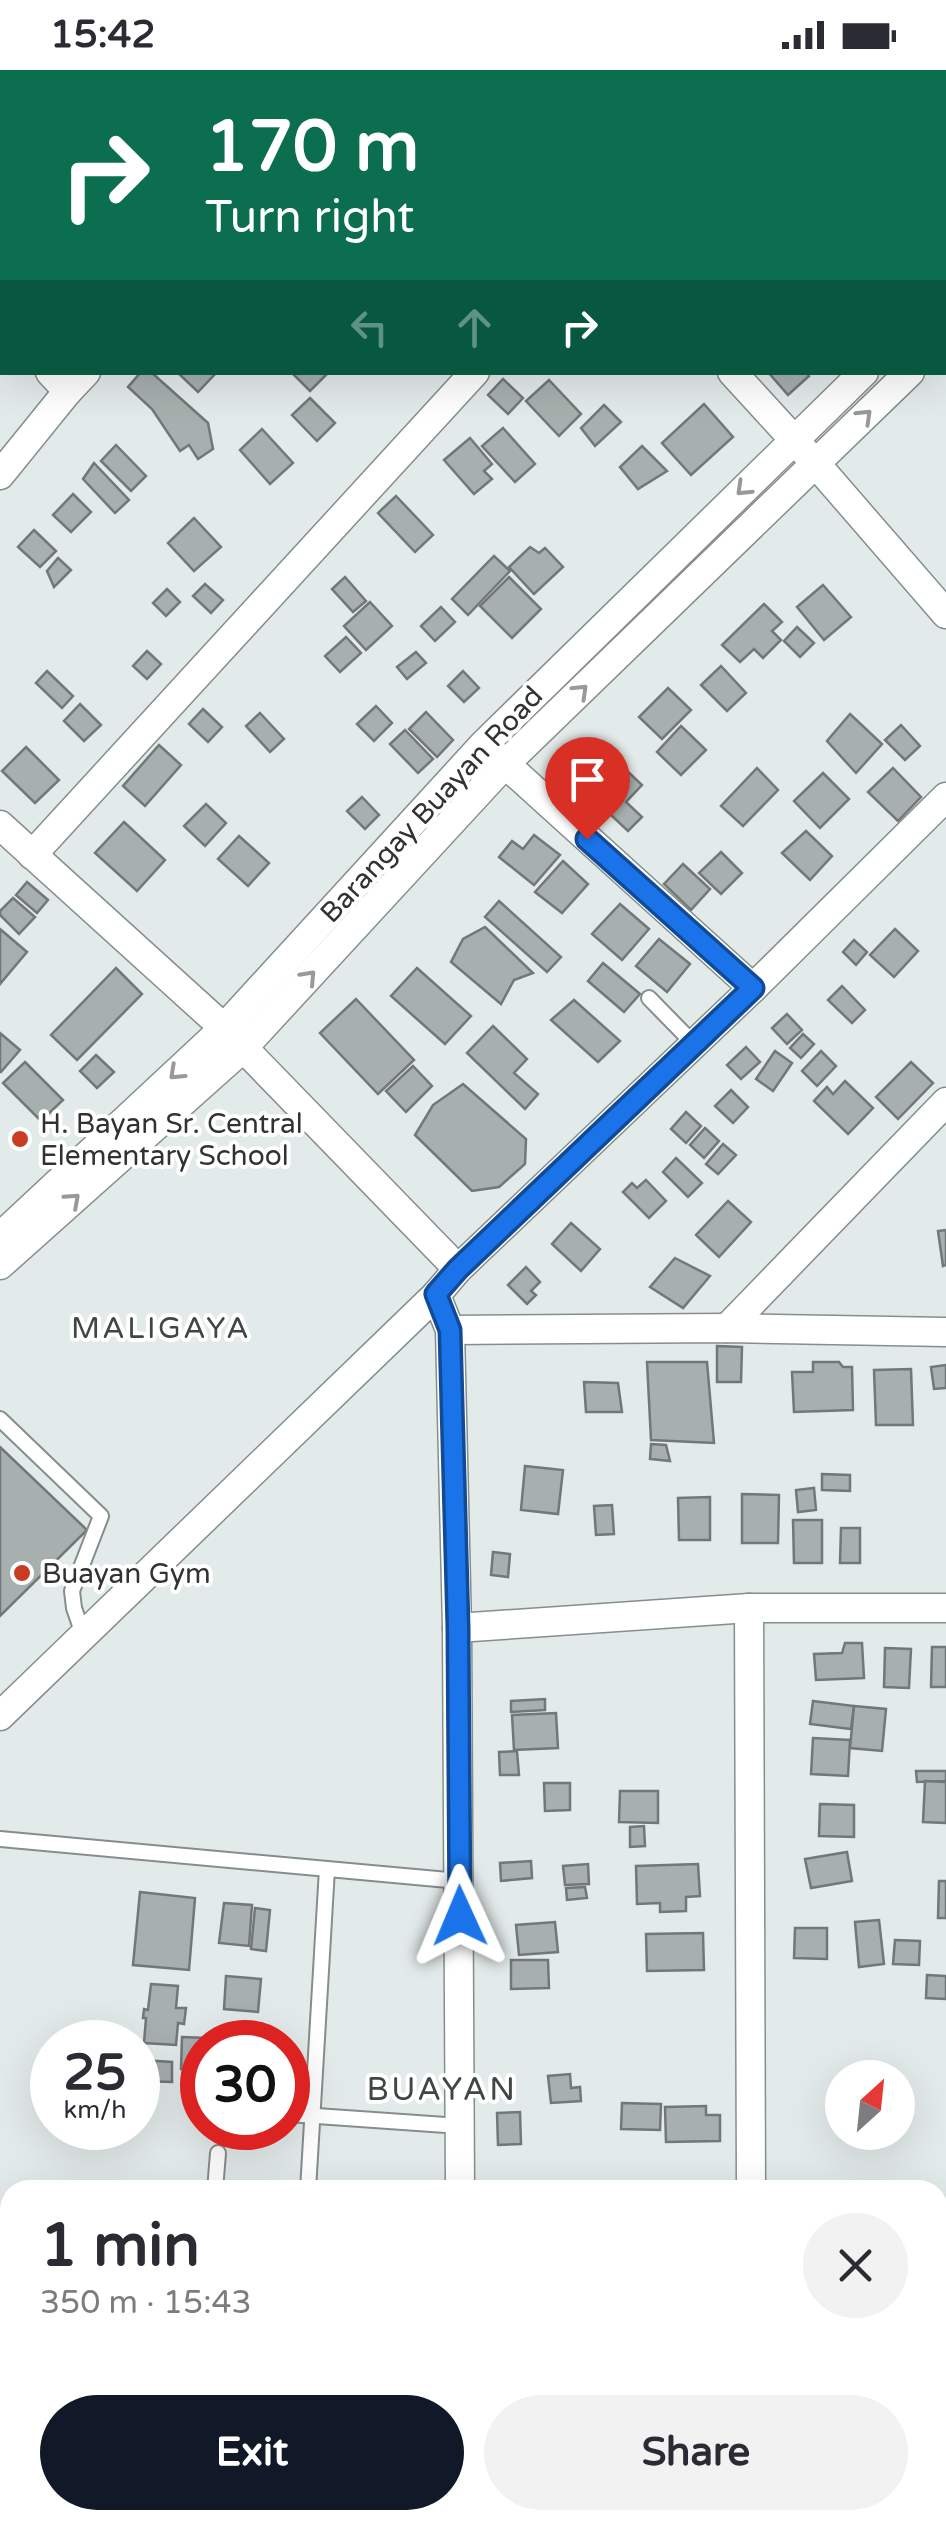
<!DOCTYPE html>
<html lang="en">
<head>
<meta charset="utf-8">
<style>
  :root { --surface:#fff; --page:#f2f2f3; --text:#2b2b33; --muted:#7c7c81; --accent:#111827 }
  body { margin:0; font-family:"Varela Round",sans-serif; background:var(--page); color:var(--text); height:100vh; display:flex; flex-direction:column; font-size:38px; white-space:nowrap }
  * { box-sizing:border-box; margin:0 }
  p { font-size:32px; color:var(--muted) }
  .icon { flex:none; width:55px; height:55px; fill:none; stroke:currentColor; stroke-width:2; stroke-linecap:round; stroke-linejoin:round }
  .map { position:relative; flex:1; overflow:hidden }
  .sheet { position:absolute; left:0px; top:2110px; width:948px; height:350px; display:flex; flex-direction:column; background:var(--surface); border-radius:30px 30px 0 0; box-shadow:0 10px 40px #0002 }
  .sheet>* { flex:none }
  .guide { position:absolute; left:0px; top:0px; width:948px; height:305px; box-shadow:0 10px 40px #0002; background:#0b6e4f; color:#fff; overflow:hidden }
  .needle { width:65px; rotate:27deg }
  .tools { position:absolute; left:825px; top:1990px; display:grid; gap:20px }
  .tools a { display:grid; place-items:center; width:90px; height:90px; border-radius:50%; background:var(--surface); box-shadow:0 10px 40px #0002; font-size:50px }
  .speed { position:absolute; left:30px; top:1950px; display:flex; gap:20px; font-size:50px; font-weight:700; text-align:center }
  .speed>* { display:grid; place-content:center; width:130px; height:130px; border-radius:50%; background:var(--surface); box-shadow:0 10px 40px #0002; line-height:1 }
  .speed small { font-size:25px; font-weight:400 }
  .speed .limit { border:15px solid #d22; background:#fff; color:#111 }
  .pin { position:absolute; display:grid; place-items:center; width:85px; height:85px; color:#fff; margin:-102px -42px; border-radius:50% 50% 50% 0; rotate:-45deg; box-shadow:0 0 10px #0007 }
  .pin .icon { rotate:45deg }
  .me { position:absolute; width:110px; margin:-55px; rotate:359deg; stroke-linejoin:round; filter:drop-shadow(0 0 8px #0008) }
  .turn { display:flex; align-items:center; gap:35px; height:210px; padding:0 40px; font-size:45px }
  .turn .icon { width:130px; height:130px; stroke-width:2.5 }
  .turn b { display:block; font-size:70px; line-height:85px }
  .lanes { display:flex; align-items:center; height:95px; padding:0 40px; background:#0003; justify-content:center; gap:50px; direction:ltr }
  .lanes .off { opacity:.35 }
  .round { display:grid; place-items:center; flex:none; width:105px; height:105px; border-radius:52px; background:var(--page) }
  .head { display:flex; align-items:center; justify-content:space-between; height:170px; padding:0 40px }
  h1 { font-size:60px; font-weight:700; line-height:75px }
  .action { display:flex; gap:20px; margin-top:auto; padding:20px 40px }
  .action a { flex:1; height:115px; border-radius:60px; background:var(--accent); color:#fff; font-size:40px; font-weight:700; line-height:115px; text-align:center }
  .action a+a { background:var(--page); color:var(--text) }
  .status { display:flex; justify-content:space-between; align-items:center; height:70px; padding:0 50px; background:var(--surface); direction:ltr }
  .status svg { height:28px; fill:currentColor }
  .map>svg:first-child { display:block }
  .building { fill:#a7b0ae; stroke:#717877; stroke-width:2.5 }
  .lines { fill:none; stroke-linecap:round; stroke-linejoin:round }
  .lane-casing { stroke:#868e8c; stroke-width:18 }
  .street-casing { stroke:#868e8c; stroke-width:31 }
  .lane { stroke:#fff; stroke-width:14 }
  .street { stroke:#fff; stroke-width:28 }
  .oneway { stroke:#989998 }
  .route-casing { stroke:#114b97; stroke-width:25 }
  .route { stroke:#1a73e8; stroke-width:18 }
  .poi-dot { fill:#c83d22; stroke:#fff; stroke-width:4 }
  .labels { text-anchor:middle; stroke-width:8; stroke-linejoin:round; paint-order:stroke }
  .street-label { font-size:28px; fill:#303332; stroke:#fff }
  .poi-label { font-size:28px; fill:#303332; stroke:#fff; text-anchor:start }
  .neighbourhood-label { font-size:30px; letter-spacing:2.5px; fill:#3f4645; stroke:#fff }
  .quarter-label { font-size:32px; letter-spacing:2.5px; fill:#3f4645; stroke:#fff }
</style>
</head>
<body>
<div class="status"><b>15:42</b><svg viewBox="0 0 49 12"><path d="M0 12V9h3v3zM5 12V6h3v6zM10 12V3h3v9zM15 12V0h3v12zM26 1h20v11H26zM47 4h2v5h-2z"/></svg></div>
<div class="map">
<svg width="946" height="2460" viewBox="0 0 946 2460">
  <rect width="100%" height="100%" fill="#e3ebea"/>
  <g class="building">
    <polygon points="141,302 151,302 208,353 213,379 198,389 189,375 180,381 152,339 128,317"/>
    <polygon points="177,302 217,302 198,322"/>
    <polygon points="297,302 324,302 326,305 310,321 294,305"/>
    <polygon points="768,302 806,302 809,306 788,325"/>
    <polygon points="503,309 523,328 508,344 488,325"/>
    <polygon points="549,310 581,344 559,366 526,331"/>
    <polygon points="310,328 335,353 317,371 292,345"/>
    <polygon points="704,334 733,367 691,405 662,373"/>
    <polygon points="604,335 621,352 595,376 581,358"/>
    <polygon points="503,358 535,394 515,412 482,376"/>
    <polygon points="262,359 293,393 270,414 240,380"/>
    <polygon points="470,368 492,394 484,401 492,409 474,424 444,390"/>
    <polygon points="116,375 146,406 131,421 101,391"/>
    <polygon points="642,376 667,401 638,419 620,397"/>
    <polygon points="94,393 129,430 115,443 83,409"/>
    <polygon points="73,424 91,442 71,462 53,445"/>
    <polygon points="396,426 433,465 415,482 378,443"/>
    <polygon points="194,448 221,477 194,501 168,473"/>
    <polygon points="34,460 56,481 40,497 18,477"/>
    <polygon points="530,477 539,483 545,478 563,497 534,524 509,497"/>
    <polygon points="494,486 510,501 468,545 452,529"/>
    <polygon points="58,488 71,500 54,517 47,501"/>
    <polygon points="345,507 366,531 353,542 332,519"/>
    <polygon points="509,507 541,539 512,568 480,536"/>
    <polygon points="205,514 223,530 211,543 193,526"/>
    <polygon points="823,515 851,547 824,570 797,537"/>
    <polygon points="167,519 180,532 166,546 153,533"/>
    <polygon points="370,532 392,556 366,580 344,556"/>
    <polygon points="764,534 782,552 772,561 781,570 763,588 754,579 740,592 722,575"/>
    <polygon points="441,537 455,552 435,571 421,556"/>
    <polygon points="797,557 814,573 800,587 784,571"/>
    <polygon points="346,567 361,583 340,602 325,586"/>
    <polygon points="147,581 161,594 147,609 133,596"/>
    <polygon points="416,582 426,593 407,609 397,597"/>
    <polygon points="721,596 746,623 727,641 701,615"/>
    <polygon points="47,601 73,626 62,638 36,613"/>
    <polygon points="463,601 479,618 464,632 448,616"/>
    <polygon points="668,618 691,640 662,669 639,647"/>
    <polygon points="80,634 101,655 84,671 64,651"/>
    <polygon points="376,636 392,653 374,671 357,654"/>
    <polygon points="203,639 222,657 208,672 189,654"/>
    <polygon points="426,642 453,670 437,687 409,659"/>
    <polygon points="260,643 284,669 270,682 246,656"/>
    <polygon points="850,644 882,674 856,703 827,671"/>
    <polygon points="901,655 920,676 905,690 885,670"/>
    <polygon points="681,656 706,680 681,705 657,682"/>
    <polygon points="405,660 433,689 418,703 390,674"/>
    <polygon points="159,675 181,695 145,736 123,716"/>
    <polygon points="26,677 59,710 35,733 2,701"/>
    <polygon points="757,698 778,720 743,756 721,736"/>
    <polygon points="893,698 921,727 898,751 868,722"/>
    <polygon points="625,699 642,715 626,732 642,747 628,761 595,730"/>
    <polygon points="823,703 849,729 820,758 794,731"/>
    <polygon points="362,727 379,745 365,759 347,741"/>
    <polygon points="206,734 226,753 205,776 184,756"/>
    <polygon points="124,752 165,790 137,821 95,783"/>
    <polygon points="806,761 832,786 810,810 782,783"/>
    <polygon points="534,765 560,785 534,815 499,787 512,771 523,779"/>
    <polygon points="239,766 269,793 248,816 218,789"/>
    <polygon points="721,782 742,803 721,824 699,803"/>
    <polygon points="563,791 588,814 562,843 535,822"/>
    <polygon points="683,794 710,819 691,840 664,814"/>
    <polygon points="27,812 48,830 37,843 16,825"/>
    <polygon points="13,828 35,847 19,864 0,845 0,841"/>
    <polygon points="499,831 561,887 547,902 485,847"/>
    <polygon points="620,834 649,859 622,890 592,864"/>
    <polygon points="485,857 533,903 514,910 501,934 451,892 463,869"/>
    <polygon points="0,859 27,882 0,914"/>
    <polygon points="895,859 918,881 894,907 870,885"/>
    <polygon points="659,869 690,894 667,922 636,896"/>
    <polygon points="854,870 867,882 856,895 843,882"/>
    <polygon points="603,893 640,924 624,942 588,911"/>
    <polygon points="116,898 142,924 77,990 51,965"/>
    <polygon points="417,898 471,946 445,974 391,926"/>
    <polygon points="842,916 865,940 852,953 828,930"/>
    <polygon points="356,929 414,990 378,1024 320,963"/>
    <polygon points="574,930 620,971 598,992 551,950"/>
    <polygon points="787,944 802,960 787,974 772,958"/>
    <polygon points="493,956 527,989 514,1003 538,1024 525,1039 467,983"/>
    <polygon points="0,963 20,980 1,1002 0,1001"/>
    <polygon points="803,964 814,974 801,988 790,978"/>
    <polygon points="746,977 760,992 741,1009 727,995"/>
    <polygon points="775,981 792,993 773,1021 756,1009"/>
    <polygon points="821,981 836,996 817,1016 802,1001"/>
    <polygon points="96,985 114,1002 97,1018 80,1001"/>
    <polygon points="25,992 63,1030 41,1051 3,1013"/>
    <polygon points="911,992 933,1013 898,1049 876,1027"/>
    <polygon points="413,996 432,1016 406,1042 386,1021"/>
    <polygon points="845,1011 873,1038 848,1064 814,1031 827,1017 833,1024"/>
    <polygon points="463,1014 526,1069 525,1094 499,1117 472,1121 415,1065 433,1035"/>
    <polygon points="731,1020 748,1037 733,1053 715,1036"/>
    <polygon points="686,1042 701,1056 686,1073 671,1059"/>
    <polygon points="705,1058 719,1071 704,1088 690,1075"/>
    <polygon points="723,1074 736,1085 718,1104 706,1094"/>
    <polygon points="676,1088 702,1113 688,1127 663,1102"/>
    <polygon points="646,1110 666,1131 649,1148 623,1122 632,1113 637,1118"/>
    <polygon points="728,1131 751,1152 719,1187 696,1165"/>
    <polygon points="571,1153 600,1179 581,1201 552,1174"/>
    <polygon points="946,1160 946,1195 943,1196 938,1161"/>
    <polygon points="675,1188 710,1206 683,1238 650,1217"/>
    <polygon points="526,1197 540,1212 531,1221 536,1225 527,1234 508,1215"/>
    <polygon points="717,1276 742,1277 741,1312 717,1312"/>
    <polygon points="647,1292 707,1292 714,1373 651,1370"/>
    <polygon points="813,1292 839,1292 843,1297 852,1297 853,1340 794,1342 792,1302 813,1302"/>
    <polygon points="946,1295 946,1318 934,1319 931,1297"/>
    <polygon points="911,1299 913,1355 876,1355 874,1300"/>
    <polygon points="584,1312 618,1313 622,1342 586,1342"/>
    <polygon points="651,1374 666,1375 670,1391 650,1389"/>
    <polygon points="0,1377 87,1460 0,1546"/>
    <polygon points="525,1396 563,1400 558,1444 521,1440"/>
    <polygon points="822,1404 850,1405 850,1421 822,1420"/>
    <polygon points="814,1418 816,1440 798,1442 796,1420"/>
    <polygon points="742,1424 779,1425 778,1473 742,1473"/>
    <polygon points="710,1427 710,1470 679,1470 678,1428"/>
    <polygon points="612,1435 614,1464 596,1465 594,1436"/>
    <polygon points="793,1450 822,1450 822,1493 794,1493"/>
    <polygon points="841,1458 860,1458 860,1493 840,1493"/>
    <polygon points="493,1482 510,1484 508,1507 491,1505"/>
    <polygon points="845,1573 862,1573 864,1608 816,1610 814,1584 842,1583"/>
    <polygon points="932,1577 946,1577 946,1617 931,1617"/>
    <polygon points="885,1578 911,1579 909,1618 884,1617"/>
    <polygon points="545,1629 545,1640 511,1642 511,1631"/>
    <polygon points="813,1631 854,1636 851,1659 810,1654"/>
    <polygon points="854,1636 886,1639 882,1681 850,1678"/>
    <polygon points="556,1643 558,1678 514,1680 512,1645"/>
    <polygon points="813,1668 850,1670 848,1706 811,1704"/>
    <polygon points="517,1681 519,1705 500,1705 499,1682"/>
    <polygon points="916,1701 946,1701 946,1711 917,1712"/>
    <polygon points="925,1711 946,1712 946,1753 923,1752"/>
    <polygon points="544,1713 570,1713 570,1740 545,1741"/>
    <polygon points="620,1721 658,1721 658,1753 619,1752"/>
    <polygon points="820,1734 854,1735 854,1767 819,1766"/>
    <polygon points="644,1756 645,1776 630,1777 630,1757"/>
    <polygon points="847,1782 852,1811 811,1818 805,1789"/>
    <polygon points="531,1791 532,1808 501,1811 500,1793"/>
    <polygon points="588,1794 589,1814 565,1815 563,1796"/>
    <polygon points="698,1794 700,1826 686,1827 686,1841 660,1842 660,1833 637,1834 636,1796"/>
    <polygon points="939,1811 946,1811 946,1848 938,1848"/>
    <polygon points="585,1817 587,1828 567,1830 566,1818"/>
    <polygon points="140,1822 195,1828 189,1900 133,1895"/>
    <polygon points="224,1833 252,1835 249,1876 219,1873"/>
    <polygon points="255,1838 270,1840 266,1881 251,1879"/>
    <polygon points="879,1850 884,1894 859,1897 855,1852"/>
    <polygon points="555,1852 558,1882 519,1885 516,1855"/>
    <polygon points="795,1858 827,1858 827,1889 794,1888"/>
    <polygon points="703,1863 704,1900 647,1901 646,1864"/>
    <polygon points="895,1870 920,1871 919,1895 893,1894"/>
    <polygon points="511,1890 548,1890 549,1918 511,1919"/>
    <polygon points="927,1905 946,1906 946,1929 926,1928"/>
    <polygon points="226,1906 261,1909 258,1942 224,1939"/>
    <polygon points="151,1914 178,1916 176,1938 186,1938 184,1954 178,1953 176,1975 144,1973 146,1948 143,1948 144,1939 148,1940"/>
    <polygon points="182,1967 207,1968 207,1972 202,1972 202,2000 181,1999"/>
    <polygon points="141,1990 172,1992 172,2012 140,2011"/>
    <polygon points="570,2004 571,2018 580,2017 581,2031 551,2033 548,2006"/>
    <polygon points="622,2033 661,2034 660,2060 621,2059"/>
    <polygon points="706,2036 706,2045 720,2045 720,2071 666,2072 665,2037"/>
    <polygon points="520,2042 521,2074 498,2075 497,2043"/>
    <polygon points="7,2288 10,2289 10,2347 3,2346"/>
    <polygon points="938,2383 946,2384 946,2406 938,2405"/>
    <polygon points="938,2413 946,2413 946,2437 938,2436"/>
    <polygon points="159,2450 212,2450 211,2460 159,2460"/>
    <polygon points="265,2450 302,2450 302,2460 264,2460"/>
  </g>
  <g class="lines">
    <defs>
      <g id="lane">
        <polyline points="649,928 693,973"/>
        <polyline points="0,1349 101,1446 72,1521 74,1538 84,1567"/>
        <polyline points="0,1769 459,1811"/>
        <polyline points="288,2044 460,2056"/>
        <polyline points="215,2120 218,2083"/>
        <polyline points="308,2120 327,1799"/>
      </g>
      <g id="street">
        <polyline points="461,0 464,2"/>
        <polyline points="379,2 382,0"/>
        <polyline points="945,225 946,224"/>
        <polyline points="0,253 2,256"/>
        <polyline points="945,268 946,267"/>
        <polyline points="50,302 68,321"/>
        <polyline points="732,302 816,394 946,544"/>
        <polyline points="0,405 68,321 86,302"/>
        <polyline points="492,682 753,918"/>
        <polyline points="0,755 224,958 458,1199"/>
        <polyline points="32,785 475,302"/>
        <polyline points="0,1167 224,958 484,674 864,302"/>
        <polyline points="0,1195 242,979 504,695 910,302"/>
        <polyline points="436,1225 450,1260 457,1558 460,2120"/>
        <polyline points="727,1258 946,1032"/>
        <polyline points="450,1260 727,1258 946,1262"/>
        <polyline points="749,1538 751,2120"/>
        <polyline points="457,1558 749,1538 946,1538"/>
        <polyline points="0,1646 436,1225 458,1199 753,918 946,727"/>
        <polyline points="0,2225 10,2225"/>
        <polyline points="938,2239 946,2239"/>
        <polyline points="0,2390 10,2391"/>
        <polyline points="462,2450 462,2460"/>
        <polyline points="756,2450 756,2460"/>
      </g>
    </defs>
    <use href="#lane" class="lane-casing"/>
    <use href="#street" class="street-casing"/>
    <use href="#lane" class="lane"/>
    <use href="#street" class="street"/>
  </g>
  <defs><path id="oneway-chevron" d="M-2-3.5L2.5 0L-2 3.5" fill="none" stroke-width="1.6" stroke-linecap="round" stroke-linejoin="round" transform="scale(2.5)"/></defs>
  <g class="oneway">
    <use href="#oneway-chevron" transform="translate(865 346) rotate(-44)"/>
    <use href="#oneway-chevron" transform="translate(743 419) rotate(136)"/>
    <use href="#oneway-chevron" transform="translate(581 621) rotate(-44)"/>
    <use href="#oneway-chevron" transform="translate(309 907) rotate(-47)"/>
    <use href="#oneway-chevron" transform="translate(176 1003) rotate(137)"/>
    <use href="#oneway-chevron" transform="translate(73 1130) rotate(-42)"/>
  </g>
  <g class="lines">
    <defs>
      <polyline id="route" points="460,1846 458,1558 450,1260 436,1224 458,1199 753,918 587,769"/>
    </defs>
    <use href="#route" class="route-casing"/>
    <use href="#route" class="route"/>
  </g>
  <g class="poi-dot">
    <circle cx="20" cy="1069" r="10"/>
    <circle cx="22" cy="1503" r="10"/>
  </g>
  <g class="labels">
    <g class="street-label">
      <text transform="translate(431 734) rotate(-47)" y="10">Barangay Buayan Road</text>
    </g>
    <g class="poi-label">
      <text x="40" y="1063">H. Bayan Sr. Central<tspan x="40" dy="32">Elementary School</tspan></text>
      <text x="42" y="1513">Buayan Gym</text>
    </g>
    <g class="neighbourhood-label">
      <text x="161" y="1268">MALIGAYA</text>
    </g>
    <g class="quarter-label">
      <text x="442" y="2030">BUAYAN</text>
    </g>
  </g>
</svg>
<div class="tools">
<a><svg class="needle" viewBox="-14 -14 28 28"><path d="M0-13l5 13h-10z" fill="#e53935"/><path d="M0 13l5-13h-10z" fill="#7c7c81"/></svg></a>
</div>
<div class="speed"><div>25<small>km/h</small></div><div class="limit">30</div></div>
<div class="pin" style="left:587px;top:769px;background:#d93025"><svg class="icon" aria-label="arrive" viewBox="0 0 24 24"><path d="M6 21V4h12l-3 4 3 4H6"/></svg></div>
<svg class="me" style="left:460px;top:1846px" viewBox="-20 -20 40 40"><path d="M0-17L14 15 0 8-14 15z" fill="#1a73e8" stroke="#fff" stroke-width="4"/></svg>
<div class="guide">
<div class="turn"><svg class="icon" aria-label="right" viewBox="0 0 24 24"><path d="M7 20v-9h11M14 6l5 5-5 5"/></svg><div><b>170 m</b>Turn right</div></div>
<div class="lanes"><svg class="icon off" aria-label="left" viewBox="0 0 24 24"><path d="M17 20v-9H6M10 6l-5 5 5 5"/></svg><svg class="icon off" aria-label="ahead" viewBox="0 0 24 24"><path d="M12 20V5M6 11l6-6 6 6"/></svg><svg class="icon" aria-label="right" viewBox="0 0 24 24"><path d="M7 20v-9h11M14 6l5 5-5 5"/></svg></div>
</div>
<section class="sheet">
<div class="head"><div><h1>1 min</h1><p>350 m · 15:43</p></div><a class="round"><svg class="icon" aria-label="close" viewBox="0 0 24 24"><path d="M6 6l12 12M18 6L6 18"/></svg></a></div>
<div class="action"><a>Exit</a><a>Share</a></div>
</section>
</div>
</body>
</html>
